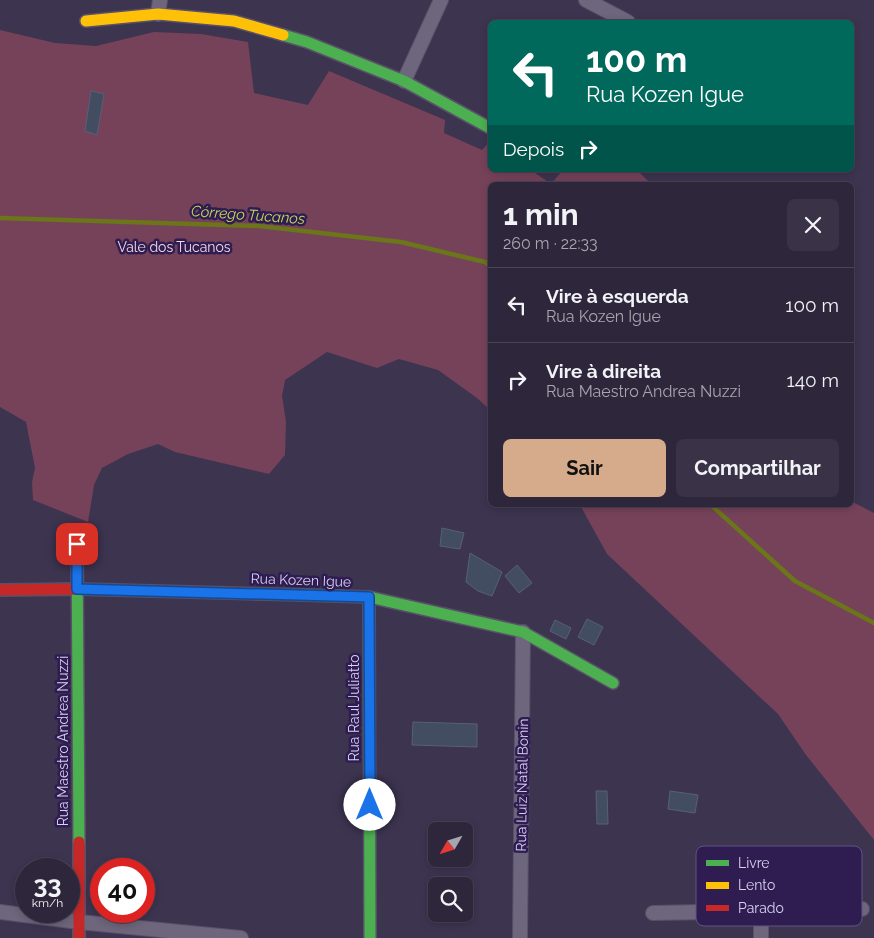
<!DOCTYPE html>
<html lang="pt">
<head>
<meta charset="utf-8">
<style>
  :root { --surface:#2e273c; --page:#3a3347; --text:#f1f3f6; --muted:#a7a5af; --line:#494456; --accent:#d6ab8b }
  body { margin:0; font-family:Raleway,sans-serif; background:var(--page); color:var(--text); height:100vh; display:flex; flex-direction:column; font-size:19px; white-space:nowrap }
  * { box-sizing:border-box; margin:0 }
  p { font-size:16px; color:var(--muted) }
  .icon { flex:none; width:28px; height:28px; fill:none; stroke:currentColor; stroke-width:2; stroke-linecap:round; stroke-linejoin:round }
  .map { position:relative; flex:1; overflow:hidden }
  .panel { position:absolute; left:488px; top:182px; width:366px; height:325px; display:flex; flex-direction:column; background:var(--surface); border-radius:8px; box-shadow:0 2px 8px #0003,0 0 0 1px var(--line) }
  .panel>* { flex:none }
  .top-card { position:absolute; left:488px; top:20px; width:366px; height:152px; border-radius:8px; box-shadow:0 2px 8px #0003,0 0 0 1px var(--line); background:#00695c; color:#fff; overflow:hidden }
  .needle { width:32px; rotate:231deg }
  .buttons { position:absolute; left:428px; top:822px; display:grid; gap:10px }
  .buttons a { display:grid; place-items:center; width:45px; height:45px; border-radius:8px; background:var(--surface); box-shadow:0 2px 8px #0003,0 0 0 1px var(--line); font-size:25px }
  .speed { position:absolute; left:15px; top:858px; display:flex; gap:10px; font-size:25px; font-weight:700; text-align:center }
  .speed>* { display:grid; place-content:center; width:65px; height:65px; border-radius:50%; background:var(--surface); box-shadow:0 2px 8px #0003,0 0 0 1px var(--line); line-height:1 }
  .speed small { font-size:12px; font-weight:400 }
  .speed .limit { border:8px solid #d22; background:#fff; color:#111 }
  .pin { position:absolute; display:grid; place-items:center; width:42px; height:42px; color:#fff; margin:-21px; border-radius:10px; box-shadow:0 2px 8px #0006 }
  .me { position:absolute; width:55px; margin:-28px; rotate:0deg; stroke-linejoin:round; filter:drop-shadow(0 0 4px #0008) }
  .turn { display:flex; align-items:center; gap:18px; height:105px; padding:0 15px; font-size:22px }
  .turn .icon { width:65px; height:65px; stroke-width:2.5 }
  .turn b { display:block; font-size:35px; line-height:42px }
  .then { display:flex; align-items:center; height:48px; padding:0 15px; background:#0003; gap:10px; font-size:19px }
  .round { display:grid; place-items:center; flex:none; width:52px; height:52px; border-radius:8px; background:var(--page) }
  .headline { display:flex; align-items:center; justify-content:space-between; height:85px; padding:0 15px }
  h1 { font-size:30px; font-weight:700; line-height:38px }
  .action { display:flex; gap:10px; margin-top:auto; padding:10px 15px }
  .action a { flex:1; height:58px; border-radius:8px; background:var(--accent); color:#111; font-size:20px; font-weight:700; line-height:58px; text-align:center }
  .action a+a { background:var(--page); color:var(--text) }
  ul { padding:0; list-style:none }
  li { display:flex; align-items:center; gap:15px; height:75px; padding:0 15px; border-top:1px solid var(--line) }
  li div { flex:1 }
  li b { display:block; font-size:19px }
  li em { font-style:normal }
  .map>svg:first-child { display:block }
  .green { fill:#76425a }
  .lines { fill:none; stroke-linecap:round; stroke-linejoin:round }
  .stream { stroke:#6b7519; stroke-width:4.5 }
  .building { fill:#424d62; stroke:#586075 }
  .street-casing { stroke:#595069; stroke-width:16 }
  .fast-casing { stroke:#595069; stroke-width:14 }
  .slow-casing { stroke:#595069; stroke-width:14 }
  .jam-casing { stroke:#595069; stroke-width:14 }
  .street { stroke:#6d667c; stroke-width:14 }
  .fast { stroke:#4caf50; stroke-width:11 }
  .slow { stroke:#ffc107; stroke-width:11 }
  .jam { stroke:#c62828; stroke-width:11 }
  .route-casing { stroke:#114b97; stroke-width:12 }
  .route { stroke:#1a73e8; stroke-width:9 }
  .labels { text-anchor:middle; stroke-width:5; stroke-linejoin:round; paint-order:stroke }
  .park-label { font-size:14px; fill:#f2d9e1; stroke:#2f1d52 }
  .street-label { font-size:14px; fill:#d9d1f3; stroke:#2f1d52 }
  .water-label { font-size:15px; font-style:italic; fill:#c6d75a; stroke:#2f1d52 }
  .key { fill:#2f1d52; stroke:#625382; stroke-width:1 }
  .key-label { font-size:14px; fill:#d9d1f3 }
</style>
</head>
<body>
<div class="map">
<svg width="874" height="938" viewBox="0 0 874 938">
  <rect width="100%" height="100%" fill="#3d3450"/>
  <g class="green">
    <polygon points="0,30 55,43 96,46 154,32 201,34 248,42 254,93 308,105 329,71 445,120 444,133 482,150 490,141 490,170 531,170 551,184 563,170 637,170 652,185 490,185 490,410 477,398 438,370 399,359 377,368 327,352 285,380 282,396 286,422 285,455 269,474 175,452 158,444 128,454 102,468 94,485 88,522 33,500 32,482 35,468 26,422 0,407"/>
    <polygon points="851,501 874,513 874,840 806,755 778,714 607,554 580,505 851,505"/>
  </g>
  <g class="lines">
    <g class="stream">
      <polyline points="0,218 259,226 401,242 485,262 490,266"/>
      <polyline points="711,505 795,581 874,623"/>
    </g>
  </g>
  <g class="building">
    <polygon points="91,91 104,94 97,135 85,131"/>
    <polygon points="442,528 464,533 460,549 440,546"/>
    <polygon points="470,553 502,572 492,596 478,591 466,582"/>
    <polygon points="517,565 532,583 519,593 505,576"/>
    <polygon points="587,619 603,627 594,645 578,637"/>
    <polygon points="555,620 571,628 566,639 550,631"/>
    <polygon points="413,722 477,724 477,747 412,745"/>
    <polygon points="596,791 607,791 608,824 597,824"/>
    <polygon points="670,791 698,795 695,813 668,809"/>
  </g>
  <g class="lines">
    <defs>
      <g id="street">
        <polyline points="586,0 628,22"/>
        <polyline points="158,14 160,0"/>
        <polyline points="404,81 441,0"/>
        <polyline points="761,911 761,938"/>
        <polyline points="0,912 79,922 241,938"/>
        <polyline points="653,913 862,909"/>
        <polyline points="520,938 523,632"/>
      </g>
      <g id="fast">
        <polyline points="283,35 307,42 404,81 490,128"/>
        <polyline points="77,544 79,842"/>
        <polyline points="304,595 369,597 523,632 613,683"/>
        <polyline points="369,597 370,938"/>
      </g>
      <polyline id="slow" points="86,21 158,14 234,21 283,35"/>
      <g id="jam">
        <polyline points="0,590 77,589 304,595"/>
        <polyline points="79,842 79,938"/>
      </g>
    </defs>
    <use href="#street" class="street-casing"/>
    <use href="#fast" class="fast-casing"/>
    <use href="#slow" class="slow-casing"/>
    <use href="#jam" class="jam-casing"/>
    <use href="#street" class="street"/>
    <use href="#fast" class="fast"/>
    <use href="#slow" class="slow"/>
    <use href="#jam" class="jam"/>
  </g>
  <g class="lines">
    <defs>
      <polyline id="route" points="77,544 77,589 369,597 370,805"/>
    </defs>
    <use href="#route" class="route-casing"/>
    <use href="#route" class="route"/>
  </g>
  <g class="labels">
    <g class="park-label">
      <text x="174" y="252">Vale dos Tucanos</text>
    </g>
    <g class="street-label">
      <text transform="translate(301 580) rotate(2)" y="5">Rua Kozen Igue</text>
      <text transform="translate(354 708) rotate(-90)" y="5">Rua Raul Juliatto</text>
      <text transform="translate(63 741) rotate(-90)" y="5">Rua Maestro Andrea Nuzzi</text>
      <text transform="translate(522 785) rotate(-89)" y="5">Rua Luiz Natal Bonin</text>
    </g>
    <g class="water-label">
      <text transform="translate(248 215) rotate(4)" y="5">Córrego Tucanos</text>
    </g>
  </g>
  <rect x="696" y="846" width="166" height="80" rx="8" class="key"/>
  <rect x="706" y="860" width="23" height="6" fill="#4caf50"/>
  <rect x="706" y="882" width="23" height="7" fill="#ffc107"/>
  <rect x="706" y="905" width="23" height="6" fill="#c62828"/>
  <g class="key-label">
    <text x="738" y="868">Livre</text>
    <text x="738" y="890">Lento</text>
    <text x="738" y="913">Parado</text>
  </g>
</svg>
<div class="buttons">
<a><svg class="needle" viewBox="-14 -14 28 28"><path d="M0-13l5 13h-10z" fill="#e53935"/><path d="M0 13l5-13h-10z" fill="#a7a5af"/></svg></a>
<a><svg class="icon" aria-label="search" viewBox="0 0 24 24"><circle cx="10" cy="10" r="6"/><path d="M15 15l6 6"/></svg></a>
</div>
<div class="speed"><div>33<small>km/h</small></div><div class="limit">40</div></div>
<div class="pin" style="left:77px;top:544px;background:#d93025"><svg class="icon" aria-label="arrive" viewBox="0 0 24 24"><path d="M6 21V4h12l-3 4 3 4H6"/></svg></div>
<svg class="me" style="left:370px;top:805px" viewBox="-20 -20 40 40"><circle r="19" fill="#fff"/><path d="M0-13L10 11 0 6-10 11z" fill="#1a73e8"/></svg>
<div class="top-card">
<div class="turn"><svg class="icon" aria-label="left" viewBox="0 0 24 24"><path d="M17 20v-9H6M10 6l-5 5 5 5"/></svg><div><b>100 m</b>Rua Kozen Igue</div></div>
<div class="then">Depois<svg class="icon" aria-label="right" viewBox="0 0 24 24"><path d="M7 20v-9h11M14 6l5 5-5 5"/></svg></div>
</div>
<section class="panel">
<div class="headline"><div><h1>1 min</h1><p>260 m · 22:33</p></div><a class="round"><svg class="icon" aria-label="close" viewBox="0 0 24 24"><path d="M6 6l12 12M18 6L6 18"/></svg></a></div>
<ul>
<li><svg class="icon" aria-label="left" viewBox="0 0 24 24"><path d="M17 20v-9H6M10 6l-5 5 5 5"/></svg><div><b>Vire à esquerda</b><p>Rua Kozen Igue</p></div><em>100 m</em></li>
<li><svg class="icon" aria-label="right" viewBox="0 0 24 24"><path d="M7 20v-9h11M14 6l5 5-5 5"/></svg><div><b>Vire à direita</b><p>Rua Maestro Andrea Nuzzi</p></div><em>140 m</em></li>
</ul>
<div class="action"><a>Sair</a><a>Compartilhar</a></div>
</section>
</div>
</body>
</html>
